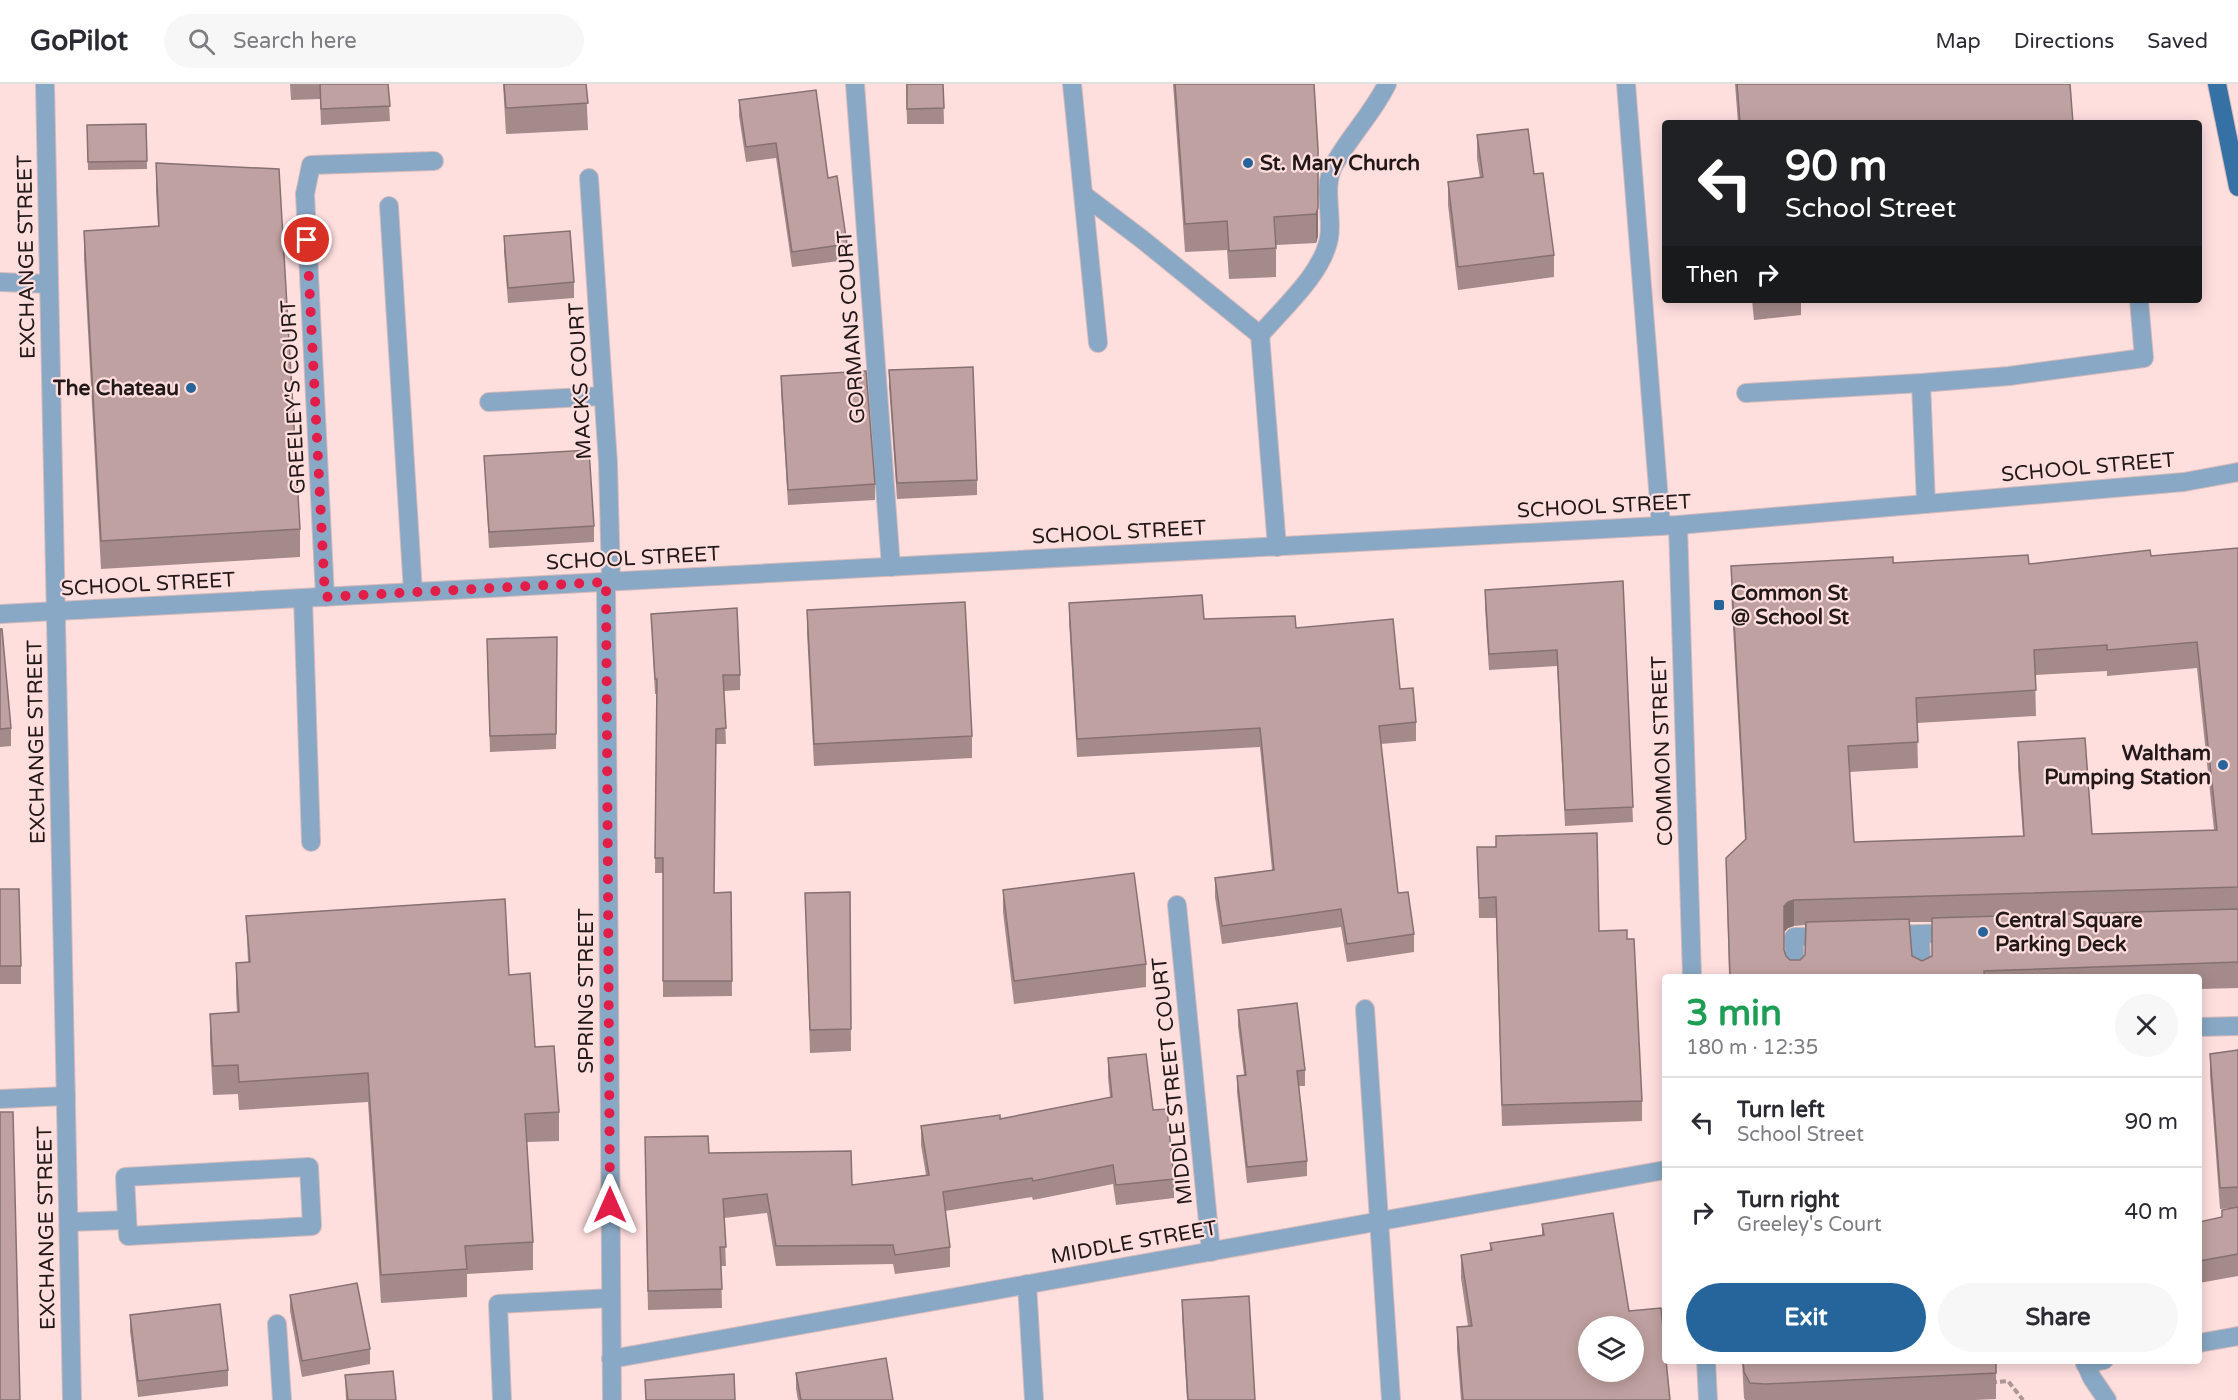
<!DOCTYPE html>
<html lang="en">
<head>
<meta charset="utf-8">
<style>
  :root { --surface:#fff; --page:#f7f7f7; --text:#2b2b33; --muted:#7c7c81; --line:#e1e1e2; --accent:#25659b }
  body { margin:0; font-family:"Varela Round",sans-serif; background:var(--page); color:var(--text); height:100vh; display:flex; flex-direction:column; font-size:22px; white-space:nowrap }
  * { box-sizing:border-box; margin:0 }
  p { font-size:20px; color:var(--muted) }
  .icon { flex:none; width:33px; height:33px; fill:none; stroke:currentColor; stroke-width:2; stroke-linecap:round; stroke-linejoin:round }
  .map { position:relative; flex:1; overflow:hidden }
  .panel { position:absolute; left:1662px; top:890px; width:540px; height:390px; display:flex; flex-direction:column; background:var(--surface); border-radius:6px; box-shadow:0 3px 15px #0003 }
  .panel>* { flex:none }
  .hud { position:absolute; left:1662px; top:36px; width:540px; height:183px; border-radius:6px; box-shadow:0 3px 15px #0003; background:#202124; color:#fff; overflow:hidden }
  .fabs { position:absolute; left:1578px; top:1232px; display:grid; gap:12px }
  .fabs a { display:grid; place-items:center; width:66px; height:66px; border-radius:50%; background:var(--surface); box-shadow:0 3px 15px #0003; font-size:30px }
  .pin { position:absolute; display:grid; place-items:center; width:51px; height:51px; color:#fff; margin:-26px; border:3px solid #fff; border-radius:50%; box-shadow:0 2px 6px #0007 }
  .me { position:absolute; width:66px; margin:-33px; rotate:0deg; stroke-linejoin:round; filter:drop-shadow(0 0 4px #0008) }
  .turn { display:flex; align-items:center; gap:21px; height:126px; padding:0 24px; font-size:27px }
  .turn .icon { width:78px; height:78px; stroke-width:2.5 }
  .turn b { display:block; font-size:42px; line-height:51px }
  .then { display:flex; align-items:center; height:57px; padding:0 24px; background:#0003; gap:12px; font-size:22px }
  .round { display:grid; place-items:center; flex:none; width:63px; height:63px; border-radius:32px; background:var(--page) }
  .summary { display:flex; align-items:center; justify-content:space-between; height:102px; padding:0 24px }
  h1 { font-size:36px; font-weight:700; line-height:45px; color:#1e9e55 }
  .cta { display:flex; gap:12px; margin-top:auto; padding:12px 24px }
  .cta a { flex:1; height:69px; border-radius:36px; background:var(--accent); color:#fff; font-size:24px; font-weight:700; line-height:69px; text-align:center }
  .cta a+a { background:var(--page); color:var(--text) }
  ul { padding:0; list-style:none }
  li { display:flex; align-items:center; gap:18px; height:90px; padding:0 24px; border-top:2px solid var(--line) }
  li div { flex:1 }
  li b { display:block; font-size:22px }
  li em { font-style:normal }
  header { display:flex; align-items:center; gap:36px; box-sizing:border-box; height:84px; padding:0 30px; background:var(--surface); border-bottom:2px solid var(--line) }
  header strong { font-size:28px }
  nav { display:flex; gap:33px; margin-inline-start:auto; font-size:21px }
  .search { width:420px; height:54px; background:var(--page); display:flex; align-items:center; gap:15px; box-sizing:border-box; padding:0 21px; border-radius:33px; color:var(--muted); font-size:22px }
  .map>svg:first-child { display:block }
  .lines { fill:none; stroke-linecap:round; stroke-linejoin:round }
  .service-casing { stroke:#d7baba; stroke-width:20 }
  .minor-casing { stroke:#d7baba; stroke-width:20 }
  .tertiary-casing { stroke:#d7baba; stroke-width:20 }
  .primary-casing { stroke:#d7baba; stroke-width:20 }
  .path { stroke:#af9696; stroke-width:4; stroke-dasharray:6 3; stroke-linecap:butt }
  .service { stroke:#89a8c5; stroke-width:18 }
  .minor { stroke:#89a8c5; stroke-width:18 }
  .tertiary { stroke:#89a8c5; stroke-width:18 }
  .primary { stroke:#3571a5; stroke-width:18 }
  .wall { fill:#a58a8a; fill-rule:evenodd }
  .shaded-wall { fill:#867171 }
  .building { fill:#c0a1a1; stroke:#867171; stroke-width:1.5; fill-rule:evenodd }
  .route { stroke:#e11d48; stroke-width:10; stroke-dasharray:0 18 }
  .poi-dot { fill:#25659b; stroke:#ffdede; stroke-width:2 }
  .labels { text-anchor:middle; stroke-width:4.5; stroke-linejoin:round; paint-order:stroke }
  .poi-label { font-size:21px; font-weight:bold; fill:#231818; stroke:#ffdede; text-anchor:start }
  .street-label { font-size:21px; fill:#231818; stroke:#ffdede }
</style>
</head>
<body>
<header>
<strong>GoPilot</strong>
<div class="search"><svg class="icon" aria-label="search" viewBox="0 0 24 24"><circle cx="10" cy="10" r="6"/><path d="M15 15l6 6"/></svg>Search here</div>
<nav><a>Map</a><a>Directions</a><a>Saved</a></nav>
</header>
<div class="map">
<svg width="2238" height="1316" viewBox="0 0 2238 1316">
  <rect width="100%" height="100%" fill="#ffdede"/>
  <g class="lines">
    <defs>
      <g id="service">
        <polyline points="1072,0 1098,259"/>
        <polyline points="1626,0 1661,442"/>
        <polyline points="305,110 311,81 434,77"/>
        <polyline points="1085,112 1143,156 1260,251 1277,463"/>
        <polyline points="389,122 413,508"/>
        <polyline points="0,198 49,200"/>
        <path d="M1260,251C1283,224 1323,189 1329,154C1333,131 1322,103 1334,81C1349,53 1373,29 1387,0"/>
        <polyline points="1921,299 1926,420"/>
        <polyline points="1746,309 1921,299 2009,292 2144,274 2139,216"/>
        <polyline points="489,318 603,312"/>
        <polyline points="303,514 311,758"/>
        <polyline points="1920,850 1922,892"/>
        <polyline points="1886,851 1954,849"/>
        <polyline points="1795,892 1794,853 1828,852"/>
        <polyline points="1365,925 1391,1316"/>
        <polyline points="2199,943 2238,942"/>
        <polygon points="309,1083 312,1142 128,1152 125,1093"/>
        <polyline points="69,1138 127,1136"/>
        <polyline points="1027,1200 1034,1316"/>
        <polyline points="277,1240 282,1316"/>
        <polyline points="2199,1259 2238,1252"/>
        <polyline points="2084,1276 2092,1294 2107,1316"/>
        <polyline points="2085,1280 2104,1276"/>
        <polyline points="502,1316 498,1220 611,1214"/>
      </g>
      <g id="minor">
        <polyline points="45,0 72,1316"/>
        <polyline points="855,0 891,483"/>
        <polyline points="589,94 608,379 611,497"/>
        <polyline points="305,110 325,513"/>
        <polyline points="606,498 612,1316"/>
        <polyline points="1177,821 1211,1168"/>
        <polyline points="0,1015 66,1012"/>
        <polyline points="611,1275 1665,1086"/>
      </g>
      <g id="tertiary">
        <polyline points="1678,441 1692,892"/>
        <polyline points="0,530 1678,441 2184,398 2238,388"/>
        <polyline points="1706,1276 1708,1316"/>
      </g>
      <polyline id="primary" points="2217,0 2238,103"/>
    </defs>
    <use href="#service" class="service-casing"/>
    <use href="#minor" class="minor-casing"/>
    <use href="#tertiary" class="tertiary-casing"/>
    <use href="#primary" class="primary-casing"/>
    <polyline class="path" points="1992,1295 1996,1298 2008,1297 2023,1316"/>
    <use href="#service" class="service"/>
    <use href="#minor" class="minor"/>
    <use href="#tertiary" class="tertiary"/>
    <use href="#primary" class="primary"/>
  </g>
  <g class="wall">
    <polygon points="290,0 388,0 390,37 321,41 320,15 291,16"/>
    <polygon points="503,0 586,0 588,46 506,50"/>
    <polygon points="906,0 943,0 944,40 907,40"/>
    <polygon points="1173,0 1314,0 1318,152 1316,159 1276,161 1276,193 1229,195 1227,166 1185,168"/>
    <polygon points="1735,0 2070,0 2073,39 1738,39"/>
    <polygon points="739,16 828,94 847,160 847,176 792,183 776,74 746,78 739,32"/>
    <polygon points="146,40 147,85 88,86 87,41"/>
    <polygon points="1477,51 1534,90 1554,171 1554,193 1458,206 1448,121 1448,98 1480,94 1477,74"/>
    <polygon points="156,79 300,445 300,473 101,485 84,175 84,147 158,142 156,107"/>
    <polygon points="504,152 574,198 574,214 508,219 504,168"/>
    <polygon points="1752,216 1801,216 1801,231 1754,236"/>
    <polygon points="2034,216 2056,216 2035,218"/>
    <polygon points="889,286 977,396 977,411 897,415 889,302"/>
    <polygon points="781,292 875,400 875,416 788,421 781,307"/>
    <polygon points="484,372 594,442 594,458 489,464"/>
    <path d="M2238,464V904L2199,905V892H1729L1726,774L1745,756L1731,508V482L1893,479L2029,480L2151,472ZM2197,584L2214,746L2092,750L2018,658V684L2023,752L1854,758L1849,688L1918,684L1917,639L2036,632L2035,591L2107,587V592ZM1910,838H1932V872L1922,877L1912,872ZM1805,841V871L1800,876H1790L1786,872L1784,867V848L1788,844L1794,842Z"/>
    <polygon points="1623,497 1633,738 1565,742 1557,582 1489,586 1485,522 1485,506"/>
    <polygon points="1069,519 1204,535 1296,544 1400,605 1416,638 1416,657 1381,660 1398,809 1414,850 1414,868 1347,878 1341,843 1222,860 1215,813 1215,794 1272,786 1260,663 1077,673 1069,537"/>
    <polygon points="807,526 972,652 972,674 814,682 807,549"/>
    <polygon points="651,530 740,591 740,606 724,607 726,660 716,660 714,809 731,808 732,912 663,913 663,789 655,789 657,610 655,610"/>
    <polygon points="0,545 11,644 11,662 0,663"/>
    <polygon points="557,553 556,665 490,668 487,571"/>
    <polygon points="1477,763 1599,847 1627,855 1642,1017 1642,1037 1502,1042 1496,834 1479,834"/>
    <polygon points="0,805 21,882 21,900 0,900"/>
    <polygon points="1003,806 1146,880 1146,903 1014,920 1003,828"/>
    <polygon points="850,808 851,967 810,969 805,809"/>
    <polygon points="246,832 509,891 559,1028 559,1057 527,1058 533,1158 533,1186 467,1190 467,1213 381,1219 368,1018 239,1026 238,1010 213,1011 210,959 210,930 237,929 236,908 236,879 248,878"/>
    <polygon points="1238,926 1305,986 1305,1002 1299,1002 1307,1077 1307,1092 1247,1099 1237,1008 1237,992 1244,991 1238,942"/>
    <polygon points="2238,966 2238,1192 2199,1199 2199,1138 2222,1134 2222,1126 2234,1124 2220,1125 2210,991 2210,970"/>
    <polygon points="1108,974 1153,1026 1174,1095 1174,1114 1116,1121 1113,1100 1033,1116 1032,1113 945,1127 950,1163 950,1183 895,1190 893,1180 776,1182 767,1129 724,1134 726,1182 721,1182 722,1224 648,1226 645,1072 709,1069 852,1101 926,1091 921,1061 921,1042 1000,1035 1110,1013 1108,993"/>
    <polygon points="1542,1140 1629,1227 1670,1316 1461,1316 1457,1265 1457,1243 1468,1242 1461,1194 1461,1171 1490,1166 1490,1159 1542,1151"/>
    <polygon points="290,1211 370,1265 370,1280 302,1293 290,1227"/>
    <polygon points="1182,1216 1255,1316 1187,1316 1182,1232"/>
    <polygon points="130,1231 228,1286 228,1302 138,1313 130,1247"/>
    <polygon points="1742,1276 1996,1276 1996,1315 1974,1316 1745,1316 1744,1314"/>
    <polygon points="796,1289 893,1316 798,1316 796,1305"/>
    <polygon points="345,1291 396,1316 346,1316"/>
  </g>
  <g class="shaded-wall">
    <polygon points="1318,93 1318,152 1316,159 1316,130"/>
    <polygon points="1794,816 1794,842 1788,844 1784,848 1784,822 1788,818"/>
  </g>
  <g class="building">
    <polygon points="320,0 388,0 390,22 321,25"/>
    <polygon points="504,0 586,0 588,19 506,24"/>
    <polygon points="907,0 943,0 944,24 907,25"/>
    <polygon points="1175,0 1314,0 1318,65 1318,124 1316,130 1274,133 1276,164 1229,167 1227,137 1185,140"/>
    <polygon points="1737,0 2070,0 2073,39 1740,39"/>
    <polygon points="816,6 828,94 837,92 847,160 792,168 776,59 746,63 739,16"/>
    <polygon points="146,40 147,77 88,78 87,41"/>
    <polygon points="1528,45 1534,90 1543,89 1554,171 1458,183 1448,98 1483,93 1477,51"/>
    <polygon points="156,79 279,85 300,445 101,457 84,147 159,142"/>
    <polygon points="570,147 574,198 508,204 504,152"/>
    <polygon points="973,283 977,396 897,399 889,286"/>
    <polygon points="866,287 875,400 788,406 781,292"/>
    <polygon points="589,366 594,442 489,448 484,372"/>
    <path d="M2238,464V803L1794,816L1788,818L1784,822V866L1786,872L1790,876H1800L1805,871L1806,838L1909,835L1912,872L1922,877L1932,872V834L2238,825V878L1984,887V892H1730L1726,774L1746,755L1731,482L1893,473V479L2028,471L2029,480L2150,466L2151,472ZM2197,558L2217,746L2092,750L2085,654L2018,658L2024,752L1854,758L1848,662L1918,658L1916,614L2036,606L2034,566L2107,561V566Z"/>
    <polygon points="1623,497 1633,723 1565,726 1557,566 1489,570 1485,506"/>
    <polygon points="1202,511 1204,535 1295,532 1296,544 1393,535 1400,605 1413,604 1416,638 1379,642 1398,809 1408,808 1414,850 1347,860 1341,825 1222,842 1215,794 1274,786 1260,644 1077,655 1069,519"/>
    <polygon points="965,518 972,652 814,660 807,526"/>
    <polygon points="737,524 740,591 723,591 726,644 716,645 714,809 731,808 732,897 663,897 663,774 655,774 657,595 655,595 651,530"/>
    <polygon points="0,545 2,545 11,644 0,645"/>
    <polygon points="557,553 556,650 490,652 487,555"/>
    <polygon points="1597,749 1599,847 1627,846 1627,855 1634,855 1642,1017 1502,1021 1496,813 1479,814 1477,763 1496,763 1496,752"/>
    <polygon points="1134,789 1146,880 1014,897 1003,806"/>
    <polygon points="0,805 19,805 21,882 0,882"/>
    <polygon points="850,808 851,945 810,946 805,809"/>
    <polygon points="505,815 509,891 530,889 535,963 554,962 559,1028 525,1030 533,1158 465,1162 467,1185 381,1191 368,989 239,998 238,981 213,982 210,930 239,928 236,879 250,878 246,832"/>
    <polygon points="1297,919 1305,986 1297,987 1307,1077 1247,1083 1237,992 1246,991 1238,926"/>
    <polygon points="2238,966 2238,1103 2220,1104 2210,970"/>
    <polygon points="1146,970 1153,1026 1167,1025 1174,1095 1116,1101 1113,1081 1033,1097 1032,1094 943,1108 950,1163 895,1171 893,1161 776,1162 767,1110 723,1115 726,1163 720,1163 722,1205 648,1207 645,1053 708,1052 709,1069 851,1067 852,1101 929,1091 921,1042 1000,1031 1000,1035 1112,1013 1108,974"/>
    <polygon points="0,1028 13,1028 20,1316 0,1316"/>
    <polygon points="2238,1123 2238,1170 2199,1177 2199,1138 2222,1133 2222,1126"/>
    <path d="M1613,1129L1629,1227L1661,1224L1665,1266V1276H1666L1670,1316H1463L1457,1243L1472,1242L1461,1171L1492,1166L1490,1159L1544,1151L1542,1140ZM1588,1242H1634V1287H1588Z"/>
    <polygon points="357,1199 370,1265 302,1277 290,1211"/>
    <polygon points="1249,1212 1255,1316 1188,1316 1182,1216"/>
    <polygon points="220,1220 228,1286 138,1297 130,1231"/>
    <polygon points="886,1274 893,1316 801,1316 796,1289"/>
    <polygon points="1743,1276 1996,1276 1996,1289 1765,1300 1750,1299 1744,1288"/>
    <polygon points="393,1287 396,1316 348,1316 345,1291"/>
    <polygon points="734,1290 735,1316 646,1316 645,1296"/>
  </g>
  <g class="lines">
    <polyline class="route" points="307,156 325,513 606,498 610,1121"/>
  </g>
  <g class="poi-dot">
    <circle cx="1248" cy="79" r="6"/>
    <circle cx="191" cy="304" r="6"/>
    <rect x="1713" y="515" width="12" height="12" rx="3"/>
    <circle cx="2223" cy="681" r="6"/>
    <circle cx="1983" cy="848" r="6"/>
  </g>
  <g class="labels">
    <g class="poi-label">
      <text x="1260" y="86">St. Mary Church</text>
      <text x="179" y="311" text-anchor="end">The Chateau</text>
      <text x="1731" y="516">Common St<tspan x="1731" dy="24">@ School St</tspan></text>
      <text x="2211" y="676" text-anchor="end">Waltham<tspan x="2211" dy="24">Pumping Station</tspan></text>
      <text x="1995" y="843">Central Square<tspan x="1995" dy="24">Parking Deck</tspan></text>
    </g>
    <g class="street-label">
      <text transform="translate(26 173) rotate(-91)" y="7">EXCHANGE STREET</text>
      <text transform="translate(851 243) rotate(-94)" y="7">GORMANS COURT</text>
      <text transform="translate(580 297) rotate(-93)" y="7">MACKS COURT</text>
      <text transform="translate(293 313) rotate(-93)" y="7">GREELEY'S COURT</text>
      <text transform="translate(2088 383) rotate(-5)" y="7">SCHOOL STREET</text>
      <text transform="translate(1604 422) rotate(-3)" y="7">SCHOOL STREET</text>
      <text transform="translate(1119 448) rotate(-3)" y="7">SCHOOL STREET</text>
      <text transform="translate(633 474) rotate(-3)" y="7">SCHOOL STREET</text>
      <text transform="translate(148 500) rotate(-3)" y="7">SCHOOL STREET</text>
      <text transform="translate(36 658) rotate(-91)" y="7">EXCHANGE STREET</text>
      <text transform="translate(1662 667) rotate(-92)" y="7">COMMON STREET</text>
      <text transform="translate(586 907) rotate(-90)" y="7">SPRING STREET</text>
      <text transform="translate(1172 997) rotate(-96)" y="7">MIDDLE STREET COURT</text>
      <text transform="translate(46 1144) rotate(-91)" y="7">EXCHANGE STREET</text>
      <text transform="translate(1134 1158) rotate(-10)" y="7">MIDDLE STREET</text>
    </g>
  </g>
</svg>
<div class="fabs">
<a><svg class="icon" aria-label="layers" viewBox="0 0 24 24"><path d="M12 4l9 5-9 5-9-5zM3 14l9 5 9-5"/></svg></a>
</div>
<div class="pin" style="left:307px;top:156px;background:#d93025"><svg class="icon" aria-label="arrive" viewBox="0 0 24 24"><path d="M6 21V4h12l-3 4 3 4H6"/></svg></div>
<svg class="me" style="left:610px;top:1121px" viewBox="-20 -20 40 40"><path d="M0-17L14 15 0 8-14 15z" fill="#e11d48" stroke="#fff" stroke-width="4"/></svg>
<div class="hud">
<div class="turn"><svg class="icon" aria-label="left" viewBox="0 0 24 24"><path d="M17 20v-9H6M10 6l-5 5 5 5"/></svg><div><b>90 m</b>School Street</div></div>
<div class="then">Then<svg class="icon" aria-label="right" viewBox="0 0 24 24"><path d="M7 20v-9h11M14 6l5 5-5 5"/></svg></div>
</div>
<section class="panel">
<div class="summary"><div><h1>3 min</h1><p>180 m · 12:35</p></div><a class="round"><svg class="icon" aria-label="close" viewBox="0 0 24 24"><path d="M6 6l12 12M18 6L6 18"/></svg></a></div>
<ul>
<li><svg class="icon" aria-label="left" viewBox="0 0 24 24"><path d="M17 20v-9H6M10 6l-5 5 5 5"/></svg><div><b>Turn left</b><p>School Street</p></div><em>90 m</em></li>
<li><svg class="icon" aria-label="right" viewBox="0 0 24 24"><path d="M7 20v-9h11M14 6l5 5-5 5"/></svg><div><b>Turn right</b><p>Greeley's Court</p></div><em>40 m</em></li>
</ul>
<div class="cta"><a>Exit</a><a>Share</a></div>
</section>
</div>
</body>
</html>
